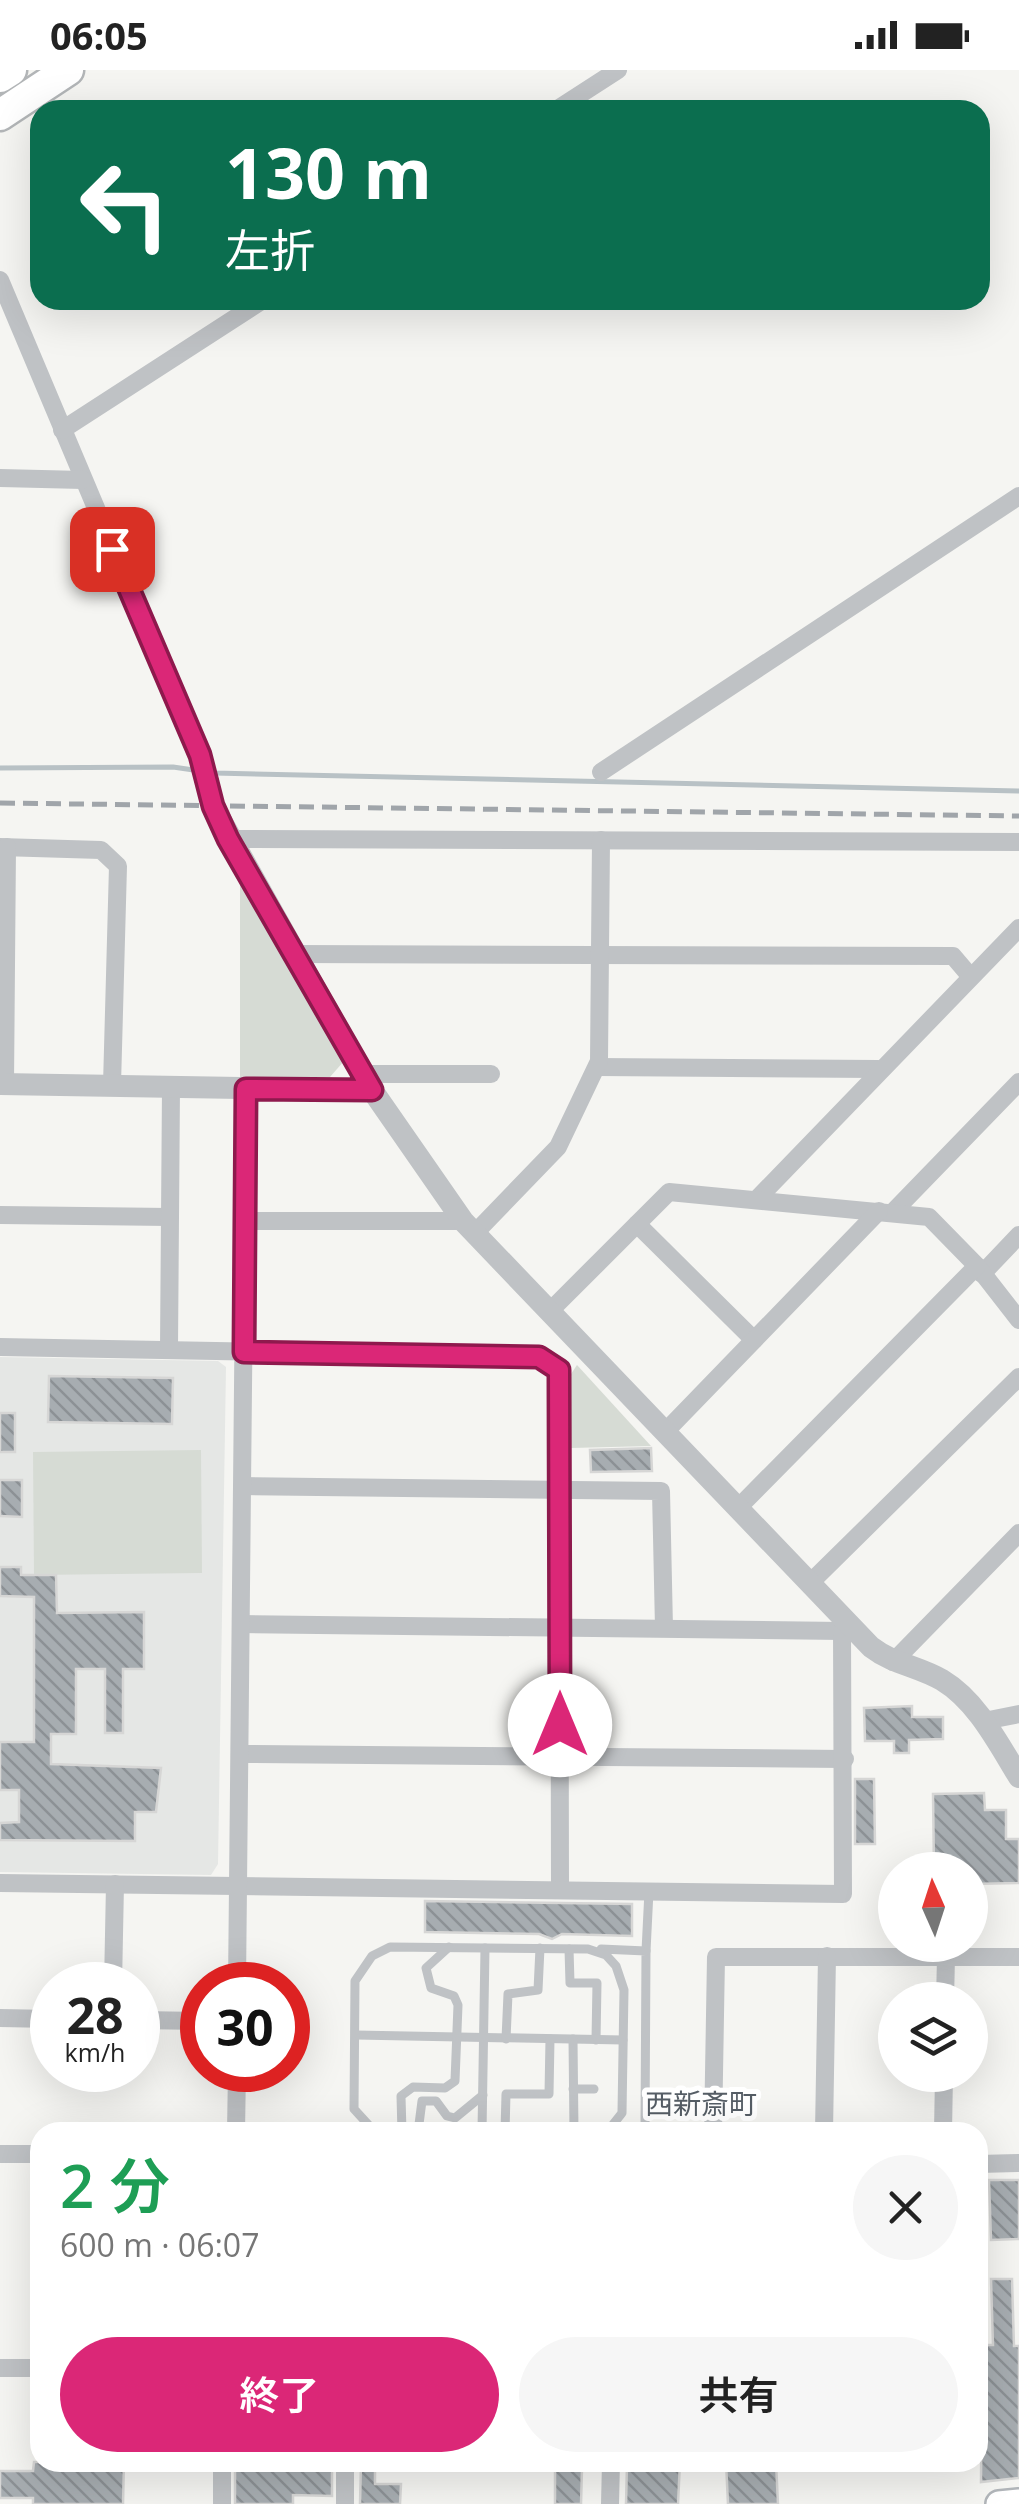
<!DOCTYPE html>
<html lang="ja">
<head>
<meta charset="utf-8">
<style>
  :root { --surface:#fff; --page:#f6f6f6; --text:#222; --muted:#767676; --accent:#db2777 }
  body { margin:0; font-family:"Open Sans","Noto Sans JP",sans-serif; background:var(--page); color:var(--text); height:100vh; display:flex; flex-direction:column; font-size:38px; white-space:nowrap }
  * { box-sizing:border-box; margin:0 }
  p { font-size:32px; color:var(--muted) }
  .icon { flex:none; width:55px; height:55px; fill:none; stroke:currentColor; stroke-width:2; stroke-linecap:round; stroke-linejoin:round }
  .map { position:relative; flex:1; overflow:hidden }
  .panel { position:absolute; left:30px; top:2052px; width:958px; height:350px; display:flex; flex-direction:column; background:var(--surface); border-radius:30px; box-shadow:0 10px 40px #0002 }
  .panel>* { flex:none }
  .banner { position:absolute; left:30px; top:30px; width:960px; height:210px; border-radius:30px; box-shadow:0 10px 40px #0002; background:#0b6e4f; color:#fff; overflow:hidden }
  .needle { width:65px; rotate:357deg }
  .buttons { position:absolute; left:878px; top:1782px; display:grid; gap:20px }
  .buttons a { display:grid; place-items:center; width:110px; height:110px; border-radius:50%; background:var(--surface); box-shadow:0 10px 40px #0002; font-size:50px }
  .speed { position:absolute; left:30px; top:1892px; display:flex; gap:20px; font-size:50px; font-weight:700; text-align:center }
  .speed>* { display:grid; place-content:center; width:130px; height:130px; border-radius:50%; background:var(--surface); box-shadow:0 10px 40px #0002; line-height:1 }
  .speed small { font-size:25px; font-weight:400 }
  .speed .limit { border:15px solid #d22; background:#fff; color:#111 }
  .pin { position:absolute; display:grid; place-items:center; width:85px; height:85px; color:#fff; margin:-42px; border-radius:20px; box-shadow:0 5px 15px #0006 }
  .me { position:absolute; width:110px; margin:-55px; rotate:0deg; stroke-linejoin:round; filter:drop-shadow(0 0 8px #0008) }
  .turn { display:flex; align-items:center; gap:35px; height:210px; padding:0 30px; font-size:45px }
  .turn .icon { width:130px; height:130px; stroke-width:2.5 }
  .turn b { display:block; font-size:70px; line-height:85px }
  .round { display:grid; place-items:center; flex:none; width:105px; height:105px; border-radius:52px; background:var(--page) }
  .headline { display:flex; align-items:center; justify-content:space-between; height:170px; padding:0 30px }
  h1 { font-size:60px; font-weight:600; line-height:75px; color:#1e9e55 }
  .primary-button { display:flex; gap:20px; margin-top:auto; padding:20px 30px }
  .primary-button a { flex:1; height:115px; border-radius:60px; background:var(--accent); color:#fff; font-size:40px; font-weight:600; line-height:115px; text-align:center }
  .primary-button a+a { background:var(--page); color:var(--text) }
  .status { display:flex; justify-content:space-between; align-items:center; height:70px; padding:0 50px; background:var(--surface); direction:ltr }
  .status svg { height:28px; fill:currentColor }
  .map>svg:first-child { display:block }
  .built { fill:#e5e7e5 }
  .green { fill:#d6dbd4 }
  .lines { fill:none; stroke-linecap:round; stroke-linejoin:round }
  .stream { stroke:#b8c1c5; stroke-width:5 }
  .building { fill:url(#building-back-hatch); stroke:#d6d6d5; stroke-width:2.5 }
  .secondary-casing { stroke:#b1b5b9; stroke-width:30 }
  .trunk-casing { stroke:#b2b5b7; stroke-width:35 }
  .service { stroke:#bfc2c5; stroke-width:9 }
  .minor { stroke:#bfc2c5; stroke-width:18 }
  .tertiary { stroke:#bfc2c5; stroke-width:22 }
  .secondary { stroke:#fff; stroke-width:25 }
  .trunk { stroke:#fff; stroke-width:30 }
  .rail { stroke:#a0a5aa; stroke-width:5; stroke-dasharray:15 8; stroke-linecap:butt }
  .route-casing { stroke:#8e194d; stroke-width:25 }
  .route { stroke:#db2777; stroke-width:18 }
  .labels { text-anchor:middle; stroke-width:10; stroke-linejoin:round; paint-order:stroke }
  .neighbourhood-label { font-size:28px; fill:#555d65; stroke:#fff }
</style>
</head>
<body>
<div class="status"><b>06:05</b><svg viewBox="0 0 49 12"><path d="M0 12V9h3v3zM5 12V6h3v6zM10 12V3h3v9zM15 12V0h3v12zM26 1h20v11H26zM47 4h2v5h-2z"/></svg></div>
<div class="map">
<svg width="1019" height="2434" viewBox="0 0 1019 2434">
  <defs>
    <pattern id="building-back-hatch" width="6" height="6" patternUnits="userSpaceOnUse" patternTransform="scale(2.5)"><rect width="6" height="6" fill="#a7adb1"/><path d="M-1 5l2 2M0 0l6 6M5-1l2 2" fill="none" stroke="#8c9195"/></pattern>
  </defs>
  <rect width="100%" height="100%" fill="#f5f5f2"/>
  <polygon class="built" points="0,1287 218,1291 226,1297 218,1794 211,1805 0,1802"/>
  <g class="green">
    <polygon points="240,807 344,991 330,1007 240,1008"/>
    <polygon points="577,1295 651,1376 571,1378 569,1307"/>
    <polygon points="201,1380 202,1503 34,1505 33,1382"/>
  </g>
  <g class="lines">
    <polyline class="stream" points="0,698 173,697 214,703 1019,721"/>
  </g>
  <g class="building">
    <polygon points="49,1306 173,1308 172,1354 48,1352"/>
    <rect x="0" y="1343" width="15" height="39"/>
    <polygon points="651,1378 652,1401 591,1402 590,1380"/>
    <polygon points="0,1410 22,1410 22,1447 0,1446"/>
    <polygon points="0,1497 21,1497 21,1505 56,1505 57,1543 144,1542 144,1599 123,1599 123,1663 105,1663 105,1599 76,1599 76,1664 51,1664 51,1694 161,1698 156,1742 135,1742 135,1771 0,1770 0,1753 19,1752 19,1720 0,1720 0,1672 34,1672 34,1527 0,1526"/>
    <polygon points="912,1636 912,1647 943,1647 943,1669 909,1670 909,1683 894,1683 894,1671 865,1671 864,1638"/>
    <polygon points="855,1709 874,1709 875,1774 855,1774"/>
    <polygon points="984,1723 985,1740 1006,1740 1006,1769 1019,1769 1019,1813 970,1814 970,1800 934,1800 933,1724"/>
    <polygon points="425,1831 632,1834 632,1866 562,1864 552,1869 539,1864 425,1862"/>
    <polygon points="989,2110 1019,2110 1019,2169 991,2170"/>
    <polygon points="991,2209 1012,2209 1014,2276 1019,2276 1019,2408 981,2412 982,2275 993,2275"/>
    <polygon points="34,2392 124,2392 123,2434 33,2434 33,2428 0,2428 0,2401 33,2401"/>
    <polygon points="361,2392 375,2392 375,2414 401,2414 400,2434 360,2434"/>
    <polygon points="662,2392 680,2392 678,2434 626,2434 627,2394"/>
    <polygon points="726,2392 776,2392 778,2434 728,2434"/>
    <polygon points="235,2397 332,2397 332,2426 293,2425 293,2434 235,2434"/>
    <polygon points="555,2398 582,2399 581,2434 555,2434"/>
  </g>
  <g class="lines">
    <defs>
      <polyline id="secondary" points="999,2434 1019,2432"/>
      <g id="trunk">
        <polyline points="0,7 11,0"/>
        <polyline points="0,45 68,0"/>
      </g>
    </defs>
    <use href="#secondary" class="secondary-casing"/>
    <use href="#trunk" class="trunk-casing"/>
    <g class="service">
      <polyline points="569,1879 570,1913 597,1913 596,1970"/>
      <polyline points="601,1879 646,1881 645,2058"/>
      <polyline points="646,1881 649,1821"/>
      <polyline points="356,1965 623,1970"/>
      <polyline points="506,1969 508,1924 538,1920 540,1878"/>
      <polyline points="573,1969 574,2062"/>
      <polyline points="573,2019 594,2019"/>
      <polyline points="375,2062 354,2039 355,1911 372,1886 390,1877 588,1879 606,1885 616,1896 624,1920 622,2043 607,2062"/>
      <polyline points="402,2062 401,2026 413,2017 445,2018 455,2011 458,1935 454,1926 431,1918 426,1898 449,1877"/>
      <polyline points="418,2062 422,2031 436,2031 447,2046 455,2048 483,2025"/>
      <polyline points="482,2062 485,1878"/>
      <polyline points="505,2062 506,2024 549,2024 550,1969"/>
    </g>
    <g class="minor">
      <polyline points="556,40 618,0"/>
      <polyline points="0,210 200,685 213,736"/>
      <polyline points="62,360 263,230"/>
      <polyline points="0,408 83,410"/>
      <polyline points="601,702 1019,426"/>
      <polyline points="228,769 1019,772"/>
      <polyline points="0,777 101,780 118,796 112,1015"/>
      <polyline points="293,884 953,886 970,906"/>
      <polyline points="597,997 878,999"/>
      <polyline points="363,1004 491,1004"/>
      <polyline points="5,1014 7,777"/>
      <polyline points="757,1129 1019,858"/>
      <polyline points="893,1142 1019,1012"/>
      <polyline points="0,1145 170,1147"/>
      <polyline points="248,1151 463,1151"/>
      <polyline points="637,1154 754,1270"/>
      <polyline points="475,1163 558,1077 599,991 601,770"/>
      <polyline points="982,1204 1019,1165"/>
      <polyline points="550,1241 669,1122 929,1147 977,1196 1019,1250"/>
      <polyline points="0,1277 539,1287 559,1300 560,1820"/>
      <polyline points="169,1278 171,1017"/>
      <polyline points="665,1362 879,1141"/>
      <polyline points="243,1416 661,1421 664,1558"/>
      <polyline points="737,1439 977,1196"/>
      <polyline points="809,1514 1019,1307"/>
      <polyline points="241,1554 842,1561 848,1555"/>
      <polyline points="893,1592 1019,1463"/>
      <polyline points="984,1651 1019,1644"/>
      <polyline points="241,1684 845,1689"/>
      <polyline points="0,1813 843,1824 842,1561"/>
      <polyline points="113,1915 115,1814"/>
      <polyline points="237,1915 246,1019"/>
      <polyline points="945,1930 946,1887"/>
      <polyline points="0,1948 52,1949"/>
      <polyline points="138,1950 202,1951"/>
      <polyline points="236,2062 237,2000"/>
      <polyline points="713,2062 716,1887 1019,1887"/>
      <polyline points="824,2062 827,1886"/>
      <polyline points="943,2062 944,2005"/>
      <polyline points="0,2084 40,2084"/>
      <polyline points="978,2094 1019,2093"/>
      <polyline points="0,2298 40,2298"/>
      <polyline points="222,2434 222,2392"/>
      <polyline points="345,2434 345,2392"/>
      <polyline points="610,2434 611,2392"/>
    </g>
    <g class="tertiary">
      <path d="M213,736L372,1020L463,1151L871,1577C893,1594 918,1596 942,1610C977,1631 998,1673 1019,1707"/>
      <polyline points="0,1014 372,1020"/>
    </g>
    <use href="#secondary" class="secondary"/>
    <use href="#trunk" class="trunk"/>
    <polyline class="rail" points="0,733 1019,746"/>
  </g>
  <g class="lines">
    <defs>
      <polyline id="route" points="112,479 200,685 213,736 228,769 372,1020 246,1019 244,1282 539,1287 559,1300 560,1655"/>
    </defs>
    <use href="#route" class="route-casing"/>
    <use href="#route" class="route"/>
  </g>
  <g class="labels">
    <g class="neighbourhood-label">
      <text x="701" y="2044">西新斎町</text>
    </g>
  </g>
</svg>
<div class="buttons">
<a><svg class="needle" viewBox="-14 -14 28 28"><path d="M0-13l5 13h-10z" fill="#e53935"/><path d="M0 13l5-13h-10z" fill="#767676"/></svg></a>
<a><svg class="icon" aria-label="layers" viewBox="0 0 24 24"><path d="M12 4l9 5-9 5-9-5zM3 14l9 5 9-5"/></svg></a>
</div>
<div class="speed"><div>28<small>km/h</small></div><div class="limit">30</div></div>
<div class="pin" style="left:112px;top:479px;background:#d93025"><svg class="icon" aria-label="arrive" viewBox="0 0 24 24"><path d="M6 21V4h12l-3 4 3 4H6"/></svg></div>
<svg class="me" style="left:560px;top:1655px" viewBox="-20 -20 40 40"><circle r="19" fill="#fff"/><path d="M0-13L10 11 0 6-10 11z" fill="#db2777"/></svg>
<div class="banner">
<div class="turn"><svg class="icon" aria-label="left" viewBox="0 0 24 24"><path d="M17 20v-9H6M10 6l-5 5 5 5"/></svg><div><b>130 m</b>左折</div></div>
</div>
<section class="panel">
<div class="headline"><div><h1>2 分</h1><p>600 m · 06:07</p></div><a class="round"><svg class="icon" aria-label="close" viewBox="0 0 24 24"><path d="M6 6l12 12M18 6L6 18"/></svg></a></div>
<div class="primary-button"><a>終了</a><a>共有</a></div>
</section>
</div>
</body>
</html>
